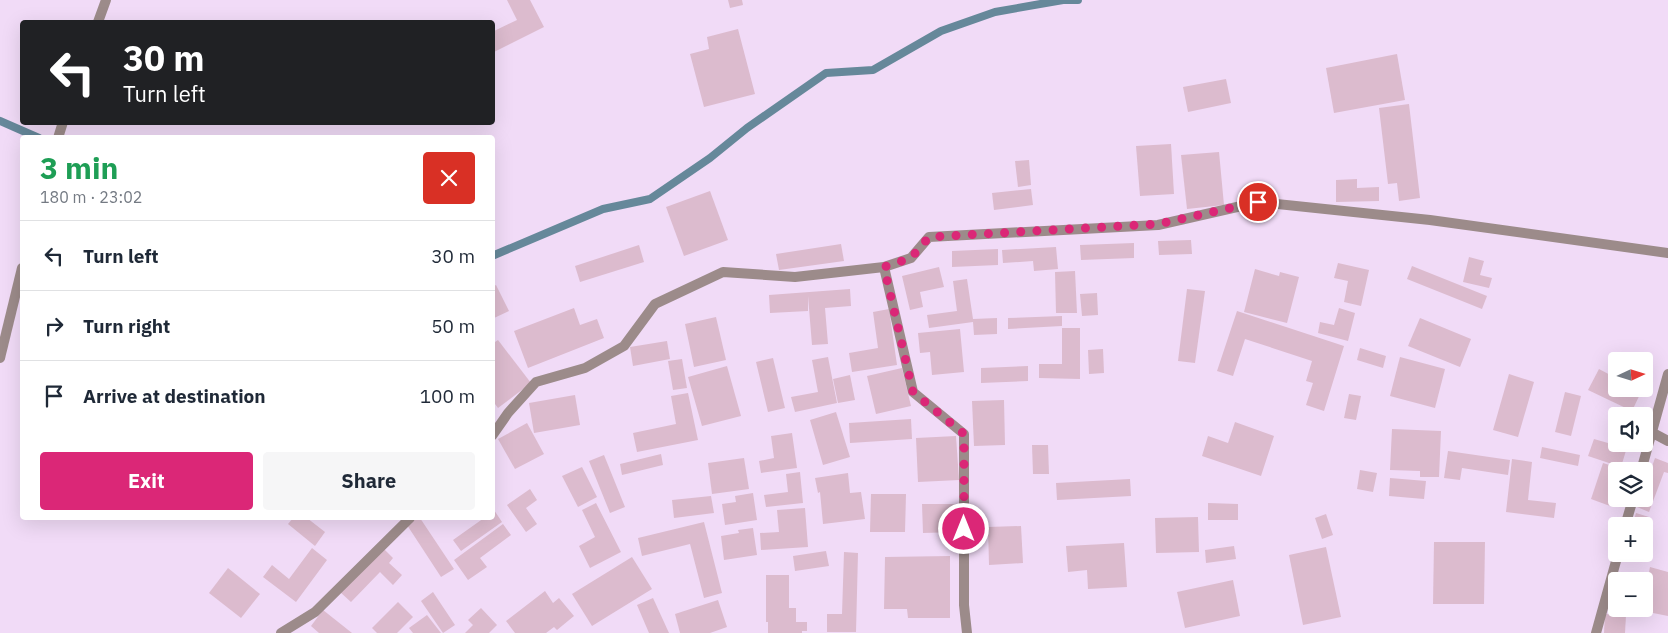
<!DOCTYPE html>
<html lang="en">
<head>
<meta charset="utf-8">
<style>
  :root { --surface:#fff; --page:#f6f6f7; --text:#1f2937; --muted:#747a83; --line:#e0e1e3; --accent:#db2777 }
  body { margin:0; font-family:"IBM Plex Sans",sans-serif; background:var(--page); color:var(--text); height:100vh; display:flex; flex-direction:column; font-size:19px; white-space:nowrap }
  * { box-sizing:border-box; margin:0 }
  p { font-size:16px; color:var(--muted) }
  .icon { flex:none; width:28px; height:28px; fill:none; stroke:currentColor; stroke-width:2; stroke-linecap:round; stroke-linejoin:round }
  .map { position:relative; flex:1; overflow:hidden }
  .side { position:absolute; left:20px; top:135px; width:475px; height:385px; display:flex; flex-direction:column; background:var(--surface); border-radius:5px; box-shadow:0 5px 20px #0002 }
  .side>* { flex:none }
  .guide { position:absolute; left:20px; top:20px; width:475px; height:105px; border-radius:5px; box-shadow:0 5px 20px #0002; background:#202124; color:#fff; overflow:hidden }
  .needle { width:32px; rotate:86deg }
  .controls { position:absolute; left:1608px; top:352px; display:grid; gap:10px }
  .controls a { display:grid; place-items:center; width:45px; height:45px; border-radius:5px; background:var(--surface); box-shadow:0 5px 20px #0002; font-size:25px }
  .pin { position:absolute; display:grid; place-items:center; width:42px; height:42px; color:#fff; margin:-21px; border:2px solid #fff; border-radius:50%; box-shadow:0 1px 5px #0007 }
  .me { position:absolute; width:55px; margin:-28px; rotate:0deg; stroke-linejoin:round; filter:drop-shadow(0 0 4px #0008) }
  .turn { display:flex; align-items:center; gap:18px; height:105px; padding:0 20px; font-size:22px }
  .turn .icon { width:65px; height:65px; stroke-width:2.5 }
  .turn b { display:block; font-size:35px; line-height:42px }
  .round { display:grid; place-items:center; flex:none; width:52px; height:52px; border-radius:5px; background:var(--page) }
  .headline { display:flex; align-items:center; justify-content:space-between; height:85px; padding:0 20px }
  h1 { font-size:30px; font-weight:700; line-height:38px; color:#1e9e55 }
  .button { display:flex; gap:10px; margin-top:auto; padding:10px 20px }
  .button a { flex:1; height:58px; border-radius:5px; background:var(--accent); color:#fff; font-size:20px; font-weight:700; line-height:58px; text-align:center }
  .button a+a { background:var(--page); color:var(--text) }
  ul { padding:0; list-style:none }
  li { display:flex; align-items:center; gap:15px; height:70px; padding:0 20px; border-top:1px solid var(--line) }
  li div { flex:1 }
  li b { display:block; font-size:19px }
  li em { font-style:normal }
  .map>svg:first-child { display:block }
  .lines { fill:none; stroke-linecap:round; stroke-linejoin:round }
  .stream { stroke:#66889a; stroke-width:8 }
  .building { fill:#dcbbce }
  .minor { stroke:#9c8b8a; stroke-width:10 }
  .route { stroke:#db2777; stroke-width:9; stroke-dasharray:0 16.2 }
</style>
</head>
<body>
<div class="map">
<svg width="1668" height="633" viewBox="0 0 1668 633">
  <rect width="100%" height="100%" fill="#f1dbf7"/>
  <g class="lines">
    <g class="stream">
      <polyline points="0,121 39,138"/>
      <polyline points="492,256 603,209 650,199 710,158 747,128 826,73 873,70 941,31 995,12 1063,0 1078,0"/>
    </g>
  </g>
  <g class="building">
    <polygon points="507,0 530,0 544,27 492,53 492,32 517,20"/>
    <polygon points="728,0 742,0 743,5 730,8"/>
    <polygon points="738,29 755,94 704,107 690,54 709,49 707,37"/>
    <polygon points="1397,54 1405,100 1334,113 1326,68"/>
    <polygon points="1226,79 1231,103 1188,112 1183,87"/>
    <polygon points="1409,104 1420,198 1399,201 1397,183 1388,184 1379,108"/>
    <polygon points="1171,144 1174,194 1140,196 1136,146"/>
    <polygon points="1219,152 1224,205 1187,209 1181,155"/>
    <polygon points="1029,160 1031,185 1018,187 1015,161"/>
    <polygon points="1357,179 1357,188 1379,187 1379,201 1336,202 1336,180"/>
    <polygon points="1031,189 1033,205 994,210 992,193"/>
    <polygon points="710,191 728,240 684,256 666,207"/>
    <polygon points="1191,240 1192,254 1159,255 1158,241"/>
    <polygon points="1134,243 1134,258 1081,260 1080,245"/>
    <polygon points="841,244 844,261 779,270 776,254"/>
    <polygon points="639,245 644,262 580,282 575,266"/>
    <polygon points="1056,247 1058,269 1034,271 1033,261 1003,263 1002,250"/>
    <polygon points="998,249 998,265 952,267 952,251"/>
    <polygon points="1469,257 1484,261 1480,275 1492,278 1489,288 1463,282"/>
    <polygon points="1338,263 1369,270 1361,306 1344,302 1348,281 1334,278"/>
    <polygon points="1412,266 1487,296 1482,309 1407,279"/>
    <polygon points="939,267 944,287 920,292 923,307 910,310 902,276"/>
    <polygon points="1255,269 1279,276 1280,272 1299,277 1287,323 1244,312"/>
    <polygon points="1075,271 1077,313 1056,313 1055,272"/>
    <polygon points="967,279 973,319 997,318 997,334 974,335 973,322 929,328 927,315 957,311 953,281"/>
    <polygon points="496,285 509,311 492,319 492,287"/>
    <polygon points="850,289 851,306 825,308 828,344 812,345 808,296 808,311 770,313 769,295"/>
    <polygon points="1187,289 1205,291 1195,363 1178,361"/>
    <polygon points="1097,293 1098,315 1082,316 1080,294"/>
    <polygon points="574,308 580,325 597,319 604,338 528,368 514,331"/>
    <polygon points="1339,308 1355,313 1348,341 1318,333 1320,322 1334,325"/>
    <polygon points="889,309 897,365 852,372 849,353 878,348 873,312"/>
    <polygon points="1237,311 1344,346 1324,411 1306,405 1313,383 1306,381 1312,361 1245,339 1233,376 1217,371"/>
    <polygon points="1062,316 1062,326 1008,329 1008,318"/>
    <polygon points="716,317 726,360 694,367 685,324"/>
    <polygon points="1420,318 1471,339 1460,367 1408,346"/>
    <polygon points="1062,328 1080,328 1080,379 1039,378 1039,364 1062,364"/>
    <polygon points="960,329 964,372 932,375 930,352 920,353 918,333"/>
    <polygon points="498,340 531,383 498,408 492,400 492,344"/>
    <polygon points="667,341 670,359 633,366 630,347"/>
    <polygon points="1360,348 1386,356 1383,368 1357,360"/>
    <polygon points="1103,349 1104,373 1089,374 1088,350"/>
    <polygon points="828,357 837,403 795,412 791,397 818,392 812,360"/>
    <polygon points="1400,357 1445,369 1435,408 1390,396"/>
    <polygon points="773,358 785,408 768,412 756,362"/>
    <polygon points="682,359 687,388 673,390 668,361"/>
    <polygon points="727,366 741,416 702,426 688,377"/>
    <polygon points="1028,366 1028,381 981,383 981,368"/>
    <polygon points="902,368 911,406 876,414 867,376"/>
    <polygon points="1599,369 1616,378 1616,389 1642,390 1632,411 1588,390"/>
    <polygon points="1509,374 1534,382 1518,437 1493,430"/>
    <polygon points="850,375 855,400 838,403 833,379"/>
    <polygon points="1565,392 1581,396 1571,436 1555,432"/>
    <polygon points="688,393 698,440 637,452 633,433 676,424 671,396"/>
    <polygon points="1349,394 1361,396 1356,420 1344,418"/>
    <polygon points="575,395 580,425 534,433 529,403"/>
    <polygon points="1004,400 1005,445 974,446 972,401"/>
    <polygon points="836,412 850,457 823,465 810,420"/>
    <polygon points="911,419 912,439 850,443 849,423"/>
    <polygon points="1235,422 1274,436 1261,476 1202,456 1208,436 1228,443"/>
    <polygon points="527,423 544,454 515,469 498,439"/>
    <polygon points="1614,425 1616,426 1616,444 1628,444 1621,467 1588,456 1594,439 1608,443"/>
    <polygon points="1392,429 1441,431 1439,477 1420,477 1420,471 1390,470"/>
    <polygon points="792,433 797,468 761,473 759,461 774,458 771,436"/>
    <polygon points="956,436 959,480 918,482 916,438"/>
    <polygon points="1032,445 1048,445 1049,474 1033,474"/>
    <polygon points="1542,447 1580,455 1578,466 1540,458"/>
    <polygon points="1448,451 1510,460 1508,475 1462,468 1460,480 1444,478"/>
    <polygon points="661,454 663,465 622,475 620,464"/>
    <polygon points="604,455 625,507 610,513 589,461"/>
    <polygon points="744,458 749,489 712,494 708,463"/>
    <polygon points="1655,458 1668,463 1668,473 1664,472 1649,512 1637,507 1640,499 1644,499 1644,489"/>
    <polygon points="1512,459 1532,462 1528,500 1556,503 1554,518 1506,512"/>
    <polygon points="1603,463 1622,469 1621,471 1616,471 1616,486 1610,506 1591,499"/>
    <polygon points="582,467 597,497 578,507 562,476"/>
    <polygon points="1360,470 1377,473 1373,492 1357,489"/>
    <polygon points="800,472 803,503 766,507 764,495 788,492 786,474"/>
    <polygon points="848,473 850,493 861,492 865,519 823,524 820,492 818,493 815,478"/>
    <polygon points="1390,478 1426,481 1424,499 1389,496"/>
    <polygon points="1130,479 1131,496 1057,500 1056,483"/>
    <polygon points="530,489 537,500 526,508 537,524 526,532 507,505"/>
    <polygon points="753,493 757,520 725,525 722,504 736,502 735,496"/>
    <polygon points="871,494 906,494 905,532 870,532"/>
    <polygon points="711,496 714,513 674,518 672,500"/>
    <polygon points="596,503 621,552 590,568 579,546 595,537 582,510"/>
    <polygon points="1208,503 1238,504 1238,520 1208,520"/>
    <polygon points="922,504 956,504 957,532 923,533"/>
    <polygon points="805,508 808,547 761,550 760,533 779,532 777,510"/>
    <polygon points="494,510 502,522 461,551 453,540 484,518 492,518"/>
    <polygon points="1636,513 1649,517 1644,533 1644,526 1632,526"/>
    <polygon points="1326,514 1333,535 1322,539 1315,518"/>
    <polygon points="1198,517 1199,552 1156,553 1155,518"/>
    <polygon points="293,518 307,518 325,532 315,546 288,524"/>
    <polygon points="418,518 420,518 454,569 441,577 407,525"/>
    <polygon points="704,522 722,593 704,598 690,544 642,556 638,538"/>
    <polygon points="503,524 511,535 480,558 487,567 468,580 454,560"/>
    <polygon points="1021,526 1023,563 989,565 988,527"/>
    <polygon points="753,528 757,555 724,560 721,536 739,533 738,530"/>
    <polygon points="1434,542 1485,542 1484,604 1433,604"/>
    <polygon points="1124,543 1127,587 1088,589 1087,570 1068,572 1066,546"/>
    <polygon points="1234,546 1236,559 1206,563 1205,550"/>
    <polygon points="1326,547 1341,617 1303,625 1289,555"/>
    <polygon points="312,548 327,560 296,602 263,577 272,565 289,579"/>
    <polygon points="383,548 393,558 389,563 402,575 393,585 380,572 351,602 340,592"/>
    <polygon points="826,551 829,566 795,571 793,556"/>
    <polygon points="844,552 858,553 856,632 827,632 827,614 842,614"/>
    <polygon points="1624,554 1641,554 1639,561 1624,556"/>
    <polygon points="950,556 950,618 908,618 907,609 884,609 885,557"/>
    <polygon points="632,557 652,589 592,626 572,594"/>
    <polygon points="1650,567 1668,572 1668,616 1638,610 1644,609 1644,597"/>
    <polygon points="228,568 260,594 241,618 209,593"/>
    <polygon points="766,575 789,575 789,608 796,608 796,622 807,622 807,631 802,631 802,633 768,633 768,622 766,622"/>
    <polygon points="1233,580 1240,616 1185,628 1177,592"/>
    <polygon points="545,591 553,603 559,598 574,616 557,630 554,627 546,633 515,633 506,621"/>
    <polygon points="433,592 455,625 443,633 421,601"/>
    <polygon points="653,598 669,633 649,633 637,605"/>
    <polygon points="718,600 727,627 710,633 680,633 675,614"/>
    <polygon points="398,602 413,617 397,633 377,633 372,628"/>
    <polygon points="481,608 497,625 489,633 465,633 473,625 468,620"/>
    <polygon points="323,610 352,633 319,633 311,626"/>
    <polygon points="1605,614 1626,615 1625,633 1604,633"/>
    <polygon points="427,615 441,633 413,633 409,628"/>
  </g>
  <g class="lines">
    <g class="minor">
      <polyline points="98,22 106,0"/>
      <polyline points="58,138 63,122"/>
      <polyline points="884,267 913,392 964,434 964,605 967,633"/>
      <polyline points="0,358 22,268"/>
      <polyline points="1651,432 1668,441"/>
      <polyline points="492,436 508,413 536,382 585,368 624,346 655,304 723,272 795,277 884,267 911,258 929,237 1158,225 1259,202 1430,220 1668,253"/>
      <polyline points="1641,471 1668,374"/>
      <polyline points="1625,526 1633,499"/>
      <polyline points="281,633 315,612 410,518"/>
      <polyline points="1596,633 1618,554"/>
    </g>
  </g>
  <g class="lines">
    <polyline class="route" points="964,529 964,434 913,392 884,267 911,258 929,237 1158,224 1258,202"/>
  </g>
</svg>
<div class="controls">
<a><svg class="needle" viewBox="-14 -14 28 28"><path d="M0-13l5 13h-10z" fill="#e53935"/><path d="M0 13l5-13h-10z" fill="#747a83"/></svg></a>
<a><svg class="icon" aria-label="sound" viewBox="0 0 24 24"><path d="M4 9h4l5-4v14l-5-4H4zM17 9q2 3 0 6"/></svg></a>
<a><svg class="icon" aria-label="layers" viewBox="0 0 24 24"><path d="M12 4l9 5-9 5-9-5zM3 14l9 5 9-5"/></svg></a>
<a>+</a>
<a>−</a>
</div>
<div class="pin" style="left:1258px;top:202px;background:#d93025"><svg class="icon" aria-label="arrive" viewBox="0 0 24 24"><path d="M6 21V4h12l-3 4 3 4H6"/></svg></div>
<svg class="me" style="left:964px;top:529px" viewBox="-20 -20 40 40"><circle r="17" fill="#db2777" stroke="#fff" stroke-width="3"/><path d="M0-11L8 9 0 5-8 9z" fill="#fff"/></svg>
<div class="guide">
<div class="turn"><svg class="icon" aria-label="left" viewBox="0 0 24 24"><path d="M17 20v-9H6M10 6l-5 5 5 5"/></svg><div><b>30 m</b>Turn left</div></div>
</div>
<section class="side">
<div class="headline"><div><h1>3 min</h1><p>180 m · 23:02</p></div><a class="round" style="background:#d93025;color:#fff"><svg class="icon" aria-label="close" viewBox="0 0 24 24"><path d="M6 6l12 12M18 6L6 18"/></svg></a></div>
<ul>
<li><svg class="icon" aria-label="left" viewBox="0 0 24 24"><path d="M17 20v-9H6M10 6l-5 5 5 5"/></svg><div><b>Turn left</b></div><em>30 m</em></li>
<li><svg class="icon" aria-label="right" viewBox="0 0 24 24"><path d="M7 20v-9h11M14 6l5 5-5 5"/></svg><div><b>Turn right</b></div><em>50 m</em></li>
<li><svg class="icon" aria-label="arrive" viewBox="0 0 24 24"><path d="M6 21V4h12l-3 4 3 4H6"/></svg><div><b>Arrive at destination</b></div><em>100 m</em></li>
</ul>
<div class="button"><a>Exit</a><a>Share</a></div>
</section>
</div>
</body>
</html>
